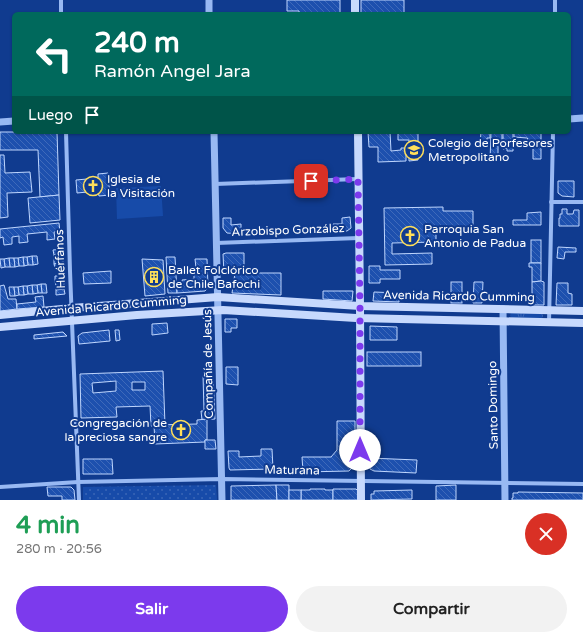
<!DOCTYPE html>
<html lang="es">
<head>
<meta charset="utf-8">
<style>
  :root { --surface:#fff; --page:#f2f2f2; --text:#222; --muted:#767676; --accent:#7c3aed }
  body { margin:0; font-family:"Varela Round",sans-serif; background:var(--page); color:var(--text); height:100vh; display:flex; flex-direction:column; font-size:15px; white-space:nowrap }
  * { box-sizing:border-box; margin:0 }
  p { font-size:13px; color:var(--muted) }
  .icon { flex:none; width:22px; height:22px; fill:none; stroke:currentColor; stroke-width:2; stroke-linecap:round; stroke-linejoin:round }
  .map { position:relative; height:500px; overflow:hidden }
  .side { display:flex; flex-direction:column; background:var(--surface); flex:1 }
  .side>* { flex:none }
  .hud { position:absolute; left:12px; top:12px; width:559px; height:122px; border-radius:6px; box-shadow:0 1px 3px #0004; background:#00695c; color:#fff; overflow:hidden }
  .pin { position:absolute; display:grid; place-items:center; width:34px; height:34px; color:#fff; margin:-17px; border-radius:8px; box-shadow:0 2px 6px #0006 }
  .me { position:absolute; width:44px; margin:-22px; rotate:0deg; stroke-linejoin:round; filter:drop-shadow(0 0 3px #0008) }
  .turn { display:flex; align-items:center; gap:14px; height:84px; padding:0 16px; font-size:18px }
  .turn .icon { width:52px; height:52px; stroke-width:2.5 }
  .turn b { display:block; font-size:28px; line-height:34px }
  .then { display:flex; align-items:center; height:38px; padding:0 16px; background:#0003; gap:8px; font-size:15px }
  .round { display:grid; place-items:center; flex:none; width:42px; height:42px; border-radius:21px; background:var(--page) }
  .summary { display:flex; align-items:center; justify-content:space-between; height:68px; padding:0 16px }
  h1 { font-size:24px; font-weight:800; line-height:30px; color:#1e9e55 }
  .cta { display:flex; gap:8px; margin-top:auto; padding:8px 16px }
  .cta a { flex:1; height:46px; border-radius:24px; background:var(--accent); color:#fff; font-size:16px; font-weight:800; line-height:46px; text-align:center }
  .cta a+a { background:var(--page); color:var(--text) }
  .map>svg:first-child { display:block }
  .grass { fill:url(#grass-tufts) }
  .park { fill:url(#park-dots) }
  .garden { fill:#174ba9 }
  .building { fill:url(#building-back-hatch); stroke:#bfd6fe; fill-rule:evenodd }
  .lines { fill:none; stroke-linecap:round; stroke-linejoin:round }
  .minor { stroke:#98b9f3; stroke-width:4 }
  .tertiary { stroke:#98b9f3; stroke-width:7 }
  .secondary { stroke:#c7d9fd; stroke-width:8 }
  .route { stroke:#7c3aed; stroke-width:7; stroke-dasharray:0 12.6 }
  .labels { text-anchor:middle; stroke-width:4; stroke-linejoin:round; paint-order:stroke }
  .poi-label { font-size:12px; fill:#fff; stroke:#103b8f; text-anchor:start }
  .street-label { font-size:12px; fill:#fff; stroke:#103b8f }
</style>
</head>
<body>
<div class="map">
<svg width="583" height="500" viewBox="0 0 583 500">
  <defs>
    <pattern id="grass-tufts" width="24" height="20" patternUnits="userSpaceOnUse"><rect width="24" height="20" fill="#174ba9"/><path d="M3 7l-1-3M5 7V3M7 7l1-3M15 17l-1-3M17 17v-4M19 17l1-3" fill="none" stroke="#3a66b6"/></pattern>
    <pattern id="park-dots" width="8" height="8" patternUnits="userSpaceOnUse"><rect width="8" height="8" fill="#174ba9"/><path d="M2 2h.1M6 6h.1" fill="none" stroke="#3a66b6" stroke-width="1.8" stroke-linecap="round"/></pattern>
    <pattern id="building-back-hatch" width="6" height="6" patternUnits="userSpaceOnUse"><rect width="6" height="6" fill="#1d50ae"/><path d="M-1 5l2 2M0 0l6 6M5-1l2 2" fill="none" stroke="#3f6aba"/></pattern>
  </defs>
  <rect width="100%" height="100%" fill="#103b8f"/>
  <polygon class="grass" points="511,312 542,313 543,316 542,319 512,318 510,316"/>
  <polygon class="park" points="216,485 217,500 83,500 83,487"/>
  <polygon class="garden" points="161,186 163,216 117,219 116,188"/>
  <g class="building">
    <polygon points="287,0 340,0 340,14 299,14 299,11 287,11"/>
    <rect x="361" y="0" width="43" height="14"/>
    <polygon points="0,132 57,132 59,195 40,197 38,150 0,150"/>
    <polygon points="368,132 390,132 391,151 401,150 401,148 406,148 406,161 378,162 378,147 369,147"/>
    <polygon points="398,132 418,132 418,160 409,161 409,140 398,140"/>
    <polygon points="481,132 490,132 490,138 487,138 487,144 480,144"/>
    <polygon points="491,132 502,132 502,143 498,144 498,161 490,161"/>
    <polygon points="503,132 513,132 513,140 508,140 508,144 513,144 513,151 507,151 507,148 503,149"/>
    <polygon points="514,132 540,132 541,134 541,159 533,159 533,144 530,146 527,145 526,141 528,139 527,138 514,137"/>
    <polygon points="0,155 4,155 5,173 30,172 32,192 7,193 8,217 0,218"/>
    <polygon points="108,173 110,195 99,196 98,191 77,193 76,180 98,178 98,174"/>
    <polygon points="558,181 574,181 574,197 562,196 558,193"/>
    <polygon points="59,195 60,220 30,223 28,198"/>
    <polygon points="443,207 443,211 473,211 473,227 439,227 436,229 436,242 392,243 392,254 432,253 432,264 385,265 384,208"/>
    <polygon points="562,209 567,209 567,214 573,214 574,210 579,210 579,226 559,226 559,218 560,218 560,214 562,214"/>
    <polygon points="541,212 541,225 513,225 513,220 527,220 527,213"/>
    <polygon points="350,217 351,228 347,231 333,232 333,224 342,224 342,218"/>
    <polygon points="223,218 231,218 231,225 241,224 241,234 227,233 223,228"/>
    <polygon points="59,223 60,232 54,232 55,239 47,240 47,232 27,234 28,242 19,243 19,236 12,237 12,244 4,245 3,237 0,238 0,229"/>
    <rect x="531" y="240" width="10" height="23"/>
    <polygon points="558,247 576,248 576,252 565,252 564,259 557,258"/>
    <polygon points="62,249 62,254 54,255 53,250"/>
    <polygon points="226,253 244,253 244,273 224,274 223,254"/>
    <polygon points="62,254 63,258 54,259 54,255"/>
    <polygon points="32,256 37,256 38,264 33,265"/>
    <polygon points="32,256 33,265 28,265 27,257"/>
    <polygon points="23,257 27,257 28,265 24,266"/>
    <polygon points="23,257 24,266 19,266 18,258"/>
    <polygon points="166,257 175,257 177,293 168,293"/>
    <polygon points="9,258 14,258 15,267 10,267"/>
    <polygon points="9,258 10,267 5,267 4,259"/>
    <polygon points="14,258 18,258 19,266 15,267"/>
    <polygon points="63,258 63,263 54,264 54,259"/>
    <polygon points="0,259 4,259 5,267 1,268"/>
    <polygon points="142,259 163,260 165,294 145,296"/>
    <polygon points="195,259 207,259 208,287 205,291 177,293 177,282 182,282 182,280 194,279 194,268 196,268"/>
    <polygon points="63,263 63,268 55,268 54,264"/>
    <polygon points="529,263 541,263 541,281 532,282 532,267 529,267"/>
    <polygon points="369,266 380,266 380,270 400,270 400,279 380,279 380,283 369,283"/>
    <polygon points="111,271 111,283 84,284 83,273"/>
    <polygon points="235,273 281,273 281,295 232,293"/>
    <polygon points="55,276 64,276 64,280 55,281"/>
    <polygon points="64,280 64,285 56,286 55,281"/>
    <polygon points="541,281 544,282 544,305 532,305 532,282"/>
    <rect x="451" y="282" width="11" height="21"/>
    <polygon points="474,282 483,282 482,303 473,303"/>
    <polygon points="557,283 568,283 568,293 572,294 572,305 556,305"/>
    <polygon points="41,284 46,284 47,293 42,293"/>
    <polygon points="41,284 42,293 38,293 37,285"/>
    <polygon points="4,285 8,299 16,299 17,309 0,311 0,286"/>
    <polygon points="32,285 37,285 38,293 33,294"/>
    <polygon points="32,285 33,294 28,294 27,286"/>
    <polygon points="64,285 64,289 56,290 56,286"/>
    <polygon points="23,286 27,286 28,294 24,295"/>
    <polygon points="23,286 24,295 19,295 18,287"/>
    <polygon points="9,287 14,287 15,296 10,296"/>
    <polygon points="14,287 18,287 19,295 15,296"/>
    <polygon points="64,289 65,294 56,295 56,290"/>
    <polygon points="323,291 353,291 352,301 323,299"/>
    <polygon points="374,292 399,293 399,302 373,301"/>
    <polygon points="43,296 44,307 17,309 17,304 36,302 35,297"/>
    <polygon points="225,319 237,319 237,328 231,328 231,332 225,332"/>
    <polygon points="167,323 168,333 152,335 152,324"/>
    <polygon points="370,326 397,327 397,340 370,340"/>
    <polygon points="109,330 110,341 79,344 78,336 82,333"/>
    <polygon points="115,330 119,330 120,340 116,341"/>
    <polygon points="63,332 67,336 34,339 34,335"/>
    <rect x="367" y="352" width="54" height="14"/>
    <polygon points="226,367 238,367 238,385 226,384"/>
    <path d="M163,371L165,425L151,426L150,406L116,407L117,417L81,418L80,374ZM116,381V391L93,393L92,383ZM132,382H145V390H132Z"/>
    <polygon points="203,375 213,375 215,419 202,420 201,411 204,411"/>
    <polygon points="207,419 207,440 205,440 205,442 155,444 154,425 197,424 197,420"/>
    <polygon points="337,421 355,421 355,463 353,467 349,471 303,472 302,457 331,457 337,450"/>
    <polygon points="205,440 215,440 216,449 205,449"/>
    <polygon points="261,449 272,449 273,469 230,470 229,468 228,451 239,451 239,457 261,456"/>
    <polygon points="369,458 417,460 416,473 374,471 370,469"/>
    <polygon points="83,459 112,459 113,474 83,474"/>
    <polygon points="276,485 277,500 231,500 231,486"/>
    <polygon points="276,485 289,485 289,500 277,500"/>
    <polygon points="456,485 456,500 436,500 436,486"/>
    <polygon points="47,487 71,487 74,490 75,500 62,500 62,496 48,496"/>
    <polygon points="310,489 325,489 325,490 333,490 333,500 301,500 301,490 310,490"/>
    <polygon points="333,489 356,489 359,492 359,500 333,500"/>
    <rect x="289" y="490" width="12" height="10"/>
    <polygon points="412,490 412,499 371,500 371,494 374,494 374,491"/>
    <polygon points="518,492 583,493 583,500 512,500 512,498 513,498 513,493 518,493"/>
  </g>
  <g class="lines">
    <g class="minor">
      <polyline points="61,0 61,14"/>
      <polyline points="555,14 555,0"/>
      <polyline points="66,132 70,271 79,500"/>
      <polyline points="215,184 358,179"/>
      <polyline points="551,202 583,202"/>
      <polyline points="216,243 359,238"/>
      <polyline points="549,323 553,132"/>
      <polyline points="0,487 78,482 222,479 583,484"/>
    </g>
    <g class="tertiary">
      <polyline points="209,0 209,14"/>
      <polyline points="569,119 583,118"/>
      <polyline points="0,122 14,121"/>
      <polyline points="214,132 222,500"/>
      <polyline points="503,309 505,500"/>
    </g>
    <g class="secondary">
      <polyline points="355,0 355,14"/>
      <polyline points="358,132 360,306 361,500"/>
      <polyline points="0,315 72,308 218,297 360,306 583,311"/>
      <polyline points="0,327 137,315 223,310 356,318 583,323"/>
    </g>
  </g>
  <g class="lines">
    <polyline class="route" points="311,181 358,179 360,306 360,450"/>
  </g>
  <defs>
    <symbol id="school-ring" viewBox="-11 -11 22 22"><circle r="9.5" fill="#103b8f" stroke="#ffdf5a" stroke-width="1.5"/><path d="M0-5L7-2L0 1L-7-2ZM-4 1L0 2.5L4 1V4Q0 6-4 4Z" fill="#ffdf5a"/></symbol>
    <symbol id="church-ring" viewBox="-11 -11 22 22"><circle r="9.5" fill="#103b8f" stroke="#ffdf5a" stroke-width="1.5"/><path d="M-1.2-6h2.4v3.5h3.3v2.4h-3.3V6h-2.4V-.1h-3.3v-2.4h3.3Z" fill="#ffdf5a"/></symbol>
    <symbol id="building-ring" viewBox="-11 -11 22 22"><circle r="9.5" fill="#103b8f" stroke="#ffdf5a" stroke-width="1.5"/><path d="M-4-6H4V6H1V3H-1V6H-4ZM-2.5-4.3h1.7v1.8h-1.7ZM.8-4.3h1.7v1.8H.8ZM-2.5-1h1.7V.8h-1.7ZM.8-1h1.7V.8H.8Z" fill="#ffdf5a"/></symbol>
  </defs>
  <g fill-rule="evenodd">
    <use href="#school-ring" x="403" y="139" width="22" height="22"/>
    <use href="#church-ring" x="82" y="175" width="22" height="22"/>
    <use href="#church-ring" x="399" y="225" width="22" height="22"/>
    <use href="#building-ring" x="143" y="266" width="22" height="22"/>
    <use href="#church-ring" x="170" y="419" width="22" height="22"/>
  </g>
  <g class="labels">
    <g class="poi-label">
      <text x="428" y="147">Colegio de Porfesores<tspan x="428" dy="14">Metropolitano</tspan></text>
      <text x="107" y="183">Iglesia de<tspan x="107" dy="14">la Visitación</tspan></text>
      <text x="424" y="233">Parroquia San<tspan x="424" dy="14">Antonio de Padua</tspan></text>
      <text x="168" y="274">Ballet Folclórico<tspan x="168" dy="14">de Chile Bafochi</tspan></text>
      <text x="167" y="427" text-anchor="end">Congregación de<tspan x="167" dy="14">la preciosa sangre</tspan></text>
    </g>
    <g class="street-label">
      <text transform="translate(288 230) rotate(-2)" y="4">Arzobispo González</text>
      <text transform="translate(60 259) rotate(-92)" y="4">Huérfanos</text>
      <text transform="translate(459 296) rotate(1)" y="4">Avenida Ricardo Cumming</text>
      <text transform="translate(111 306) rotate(-5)" y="4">Avenida Ricardo Cumming</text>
      <text transform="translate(208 364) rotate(-91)" y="4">Compañía de Jesús</text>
      <text transform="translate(493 405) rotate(-91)" y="4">Santo Domingo</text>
      <text transform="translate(292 470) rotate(1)" y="4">Maturana</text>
    </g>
  </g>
</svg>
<div class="pin" style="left:311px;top:181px;background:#d93025"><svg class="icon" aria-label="arrive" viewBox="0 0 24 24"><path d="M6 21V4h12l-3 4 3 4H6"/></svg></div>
<svg class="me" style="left:360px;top:450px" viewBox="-20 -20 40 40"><circle r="19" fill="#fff"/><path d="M0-13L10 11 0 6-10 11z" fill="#7c3aed"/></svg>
<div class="hud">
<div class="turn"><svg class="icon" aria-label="left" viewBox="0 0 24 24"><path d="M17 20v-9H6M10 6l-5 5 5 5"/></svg><div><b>240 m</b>Ramón Angel Jara</div></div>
<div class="then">Luego<svg class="icon" aria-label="arrive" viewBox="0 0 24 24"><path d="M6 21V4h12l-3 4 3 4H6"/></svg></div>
</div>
</div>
<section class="side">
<div class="summary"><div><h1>4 min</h1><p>280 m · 20:56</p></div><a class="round" style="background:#d93025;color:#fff"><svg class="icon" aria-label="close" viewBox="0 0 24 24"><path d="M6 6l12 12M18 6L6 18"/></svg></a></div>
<div class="cta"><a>Salir</a><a>Compartir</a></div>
</section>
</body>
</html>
